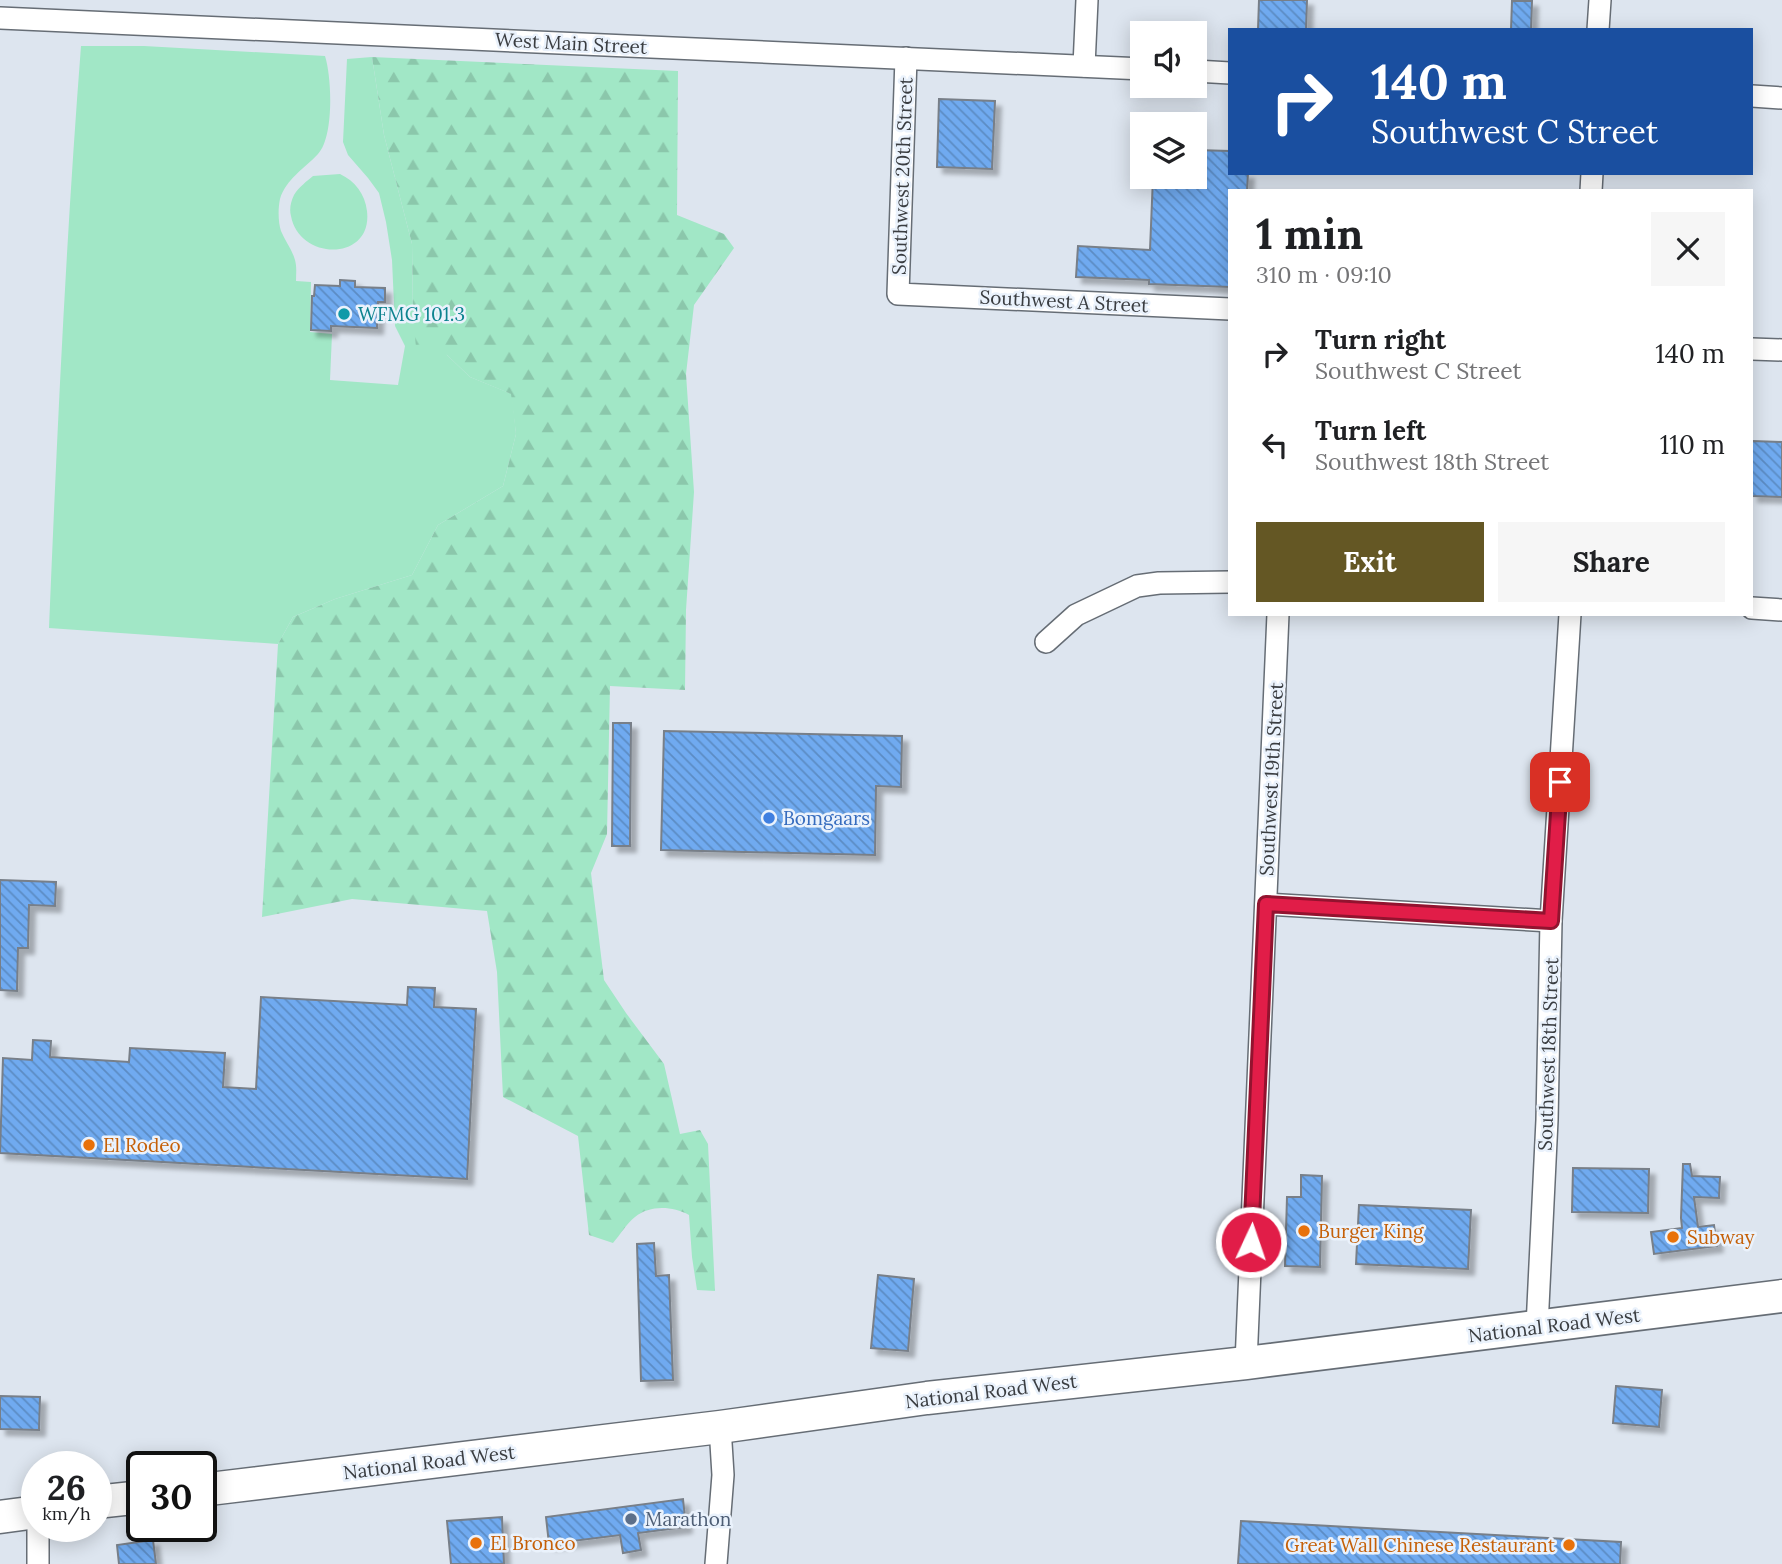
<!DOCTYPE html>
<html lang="en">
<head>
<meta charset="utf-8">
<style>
  :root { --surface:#fff; --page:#f6f6f6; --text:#202124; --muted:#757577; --accent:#645724 }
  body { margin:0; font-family:Lora,serif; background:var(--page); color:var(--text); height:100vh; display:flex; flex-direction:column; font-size:26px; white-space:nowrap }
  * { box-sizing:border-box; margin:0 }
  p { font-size:23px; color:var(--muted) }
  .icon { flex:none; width:38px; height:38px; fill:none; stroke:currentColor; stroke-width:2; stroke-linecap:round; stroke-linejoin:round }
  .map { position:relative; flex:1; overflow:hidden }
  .drawer { position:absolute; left:1228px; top:189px; width:525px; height:427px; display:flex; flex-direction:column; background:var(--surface); border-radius:0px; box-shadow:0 4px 18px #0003 }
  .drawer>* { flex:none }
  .banner { position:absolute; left:1228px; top:28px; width:525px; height:147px; border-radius:0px; box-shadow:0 4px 18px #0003; background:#1a4fa0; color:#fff; overflow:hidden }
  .fabs { position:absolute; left:1130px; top:21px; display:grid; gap:14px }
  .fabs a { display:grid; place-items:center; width:77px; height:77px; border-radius:0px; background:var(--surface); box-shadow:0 4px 18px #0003; font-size:35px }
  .speed { position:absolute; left:21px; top:1451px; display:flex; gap:14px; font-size:35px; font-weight:700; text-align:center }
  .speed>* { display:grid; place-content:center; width:91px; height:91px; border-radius:50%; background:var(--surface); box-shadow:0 4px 18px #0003; line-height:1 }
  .speed small { font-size:18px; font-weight:400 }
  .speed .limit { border:4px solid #111; border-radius:10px; background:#fff; color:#111 }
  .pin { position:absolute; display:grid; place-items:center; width:60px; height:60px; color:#fff; margin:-30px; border-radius:14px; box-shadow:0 4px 10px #0006 }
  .me { position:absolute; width:77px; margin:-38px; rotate:3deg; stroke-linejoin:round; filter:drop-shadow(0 0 5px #0008) }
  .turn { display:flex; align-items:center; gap:24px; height:147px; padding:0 28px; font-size:32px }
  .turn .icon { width:91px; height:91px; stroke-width:2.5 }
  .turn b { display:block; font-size:49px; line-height:60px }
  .round { display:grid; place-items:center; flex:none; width:74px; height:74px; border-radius:0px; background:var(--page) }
  .headline { display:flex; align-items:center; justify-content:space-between; height:119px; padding:0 28px }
  h1 { font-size:42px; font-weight:800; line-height:52px }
  .primary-button { display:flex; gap:14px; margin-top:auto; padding:14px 28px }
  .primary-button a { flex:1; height:80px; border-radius:0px; background:var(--accent); color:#fff; font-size:28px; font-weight:800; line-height:80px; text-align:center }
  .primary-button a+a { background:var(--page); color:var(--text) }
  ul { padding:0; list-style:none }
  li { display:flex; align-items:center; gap:21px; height:91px; padding:0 28px }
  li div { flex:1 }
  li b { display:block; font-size:26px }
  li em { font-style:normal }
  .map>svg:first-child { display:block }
  .green { fill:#a1e7c6 }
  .forest { fill:url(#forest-firs) }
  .building { fill:url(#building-back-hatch); stroke:#787f88; stroke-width:2; filter:url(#shadow) }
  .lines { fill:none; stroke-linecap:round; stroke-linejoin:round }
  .minor-casing { stroke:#666d75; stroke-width:24 }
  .primary-casing { stroke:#666d75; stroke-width:35 }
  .minor { stroke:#fff; stroke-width:21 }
  .primary { stroke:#fff; stroke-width:32 }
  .route-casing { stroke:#92132f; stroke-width:18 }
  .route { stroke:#e11d48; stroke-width:12 }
  .culture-dot { fill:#0f9aa8; stroke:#eaf2fc; stroke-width:2.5 }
  .shop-dot { fill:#3f7fe0; stroke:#eaf2fc; stroke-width:2.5 }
  .food-dot { fill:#e8710a; stroke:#eaf2fc; stroke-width:2.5 }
  .service-dot { fill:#5c6f8a; stroke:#eaf2fc; stroke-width:2.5 }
  .labels { text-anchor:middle; stroke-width:5; stroke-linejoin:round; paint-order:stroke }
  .street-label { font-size:19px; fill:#3a3d41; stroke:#eaf2fc }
  .culture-label { font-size:19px; fill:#0d838f; stroke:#eaf2fc; text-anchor:start }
  .shop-label { font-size:19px; fill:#366cbe; stroke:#eaf2fc; text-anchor:start }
  .food-label { font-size:19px; fill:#c56008; stroke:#eaf2fc; text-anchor:start }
  .service-label { font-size:19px; fill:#4e5e75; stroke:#eaf2fc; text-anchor:start }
</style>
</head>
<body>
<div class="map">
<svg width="1782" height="1564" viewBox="0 0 1782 1564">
  <defs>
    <pattern id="forest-firs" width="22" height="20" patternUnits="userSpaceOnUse" patternTransform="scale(1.75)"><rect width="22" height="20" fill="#a1e7c6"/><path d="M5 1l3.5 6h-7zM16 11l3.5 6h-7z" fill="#8bc7ab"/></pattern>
    <pattern id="building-back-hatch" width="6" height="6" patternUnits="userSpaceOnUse" patternTransform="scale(1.75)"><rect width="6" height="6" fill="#6faaf0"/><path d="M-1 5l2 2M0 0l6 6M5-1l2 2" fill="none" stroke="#5c8cc4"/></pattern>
    <filter id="shadow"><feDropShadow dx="6" dy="6" stdDeviation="2" flood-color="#0004"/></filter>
  </defs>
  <rect width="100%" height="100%" fill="#dde5ef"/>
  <g class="green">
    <path d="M81,46H144L325,56C332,78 334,137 318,154C304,169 286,179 280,199C278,208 278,222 281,231C285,241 292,249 295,260C297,267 296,274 296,281L311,282L310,332L332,334L330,380L398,385L405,346L395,326L392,260L386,222L379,193L368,178L348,155L343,142L347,59L372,57L384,135L412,244L413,318L447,355L470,377L512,394L516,434L503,486L438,525L412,575L335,599L293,617L278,644L49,628C57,434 66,240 81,46Z"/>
    <path d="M340,174C355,181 365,194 367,211C373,262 299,261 291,216C289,209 291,201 294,195C299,187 307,181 313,176Z"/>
  </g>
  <path class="forest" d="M372,57L678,71L677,215L724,234L734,248L694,305L686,374L694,492L686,610L685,690L610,686L607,834L591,873L604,980L626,1013L664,1064L680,1134L700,1130L708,1144L715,1291L697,1290L692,1257L689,1215C672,1206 650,1205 635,1217C627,1223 620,1235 613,1243L589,1235L578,1136L503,1097L497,972L487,911L352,899L262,917L278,644L293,617L335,599L412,575L438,525L503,486L516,434L511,394L470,377L447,355L416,347L413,318L412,244L384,135Z"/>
  <g class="building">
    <polygon points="1259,0 1307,0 1306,30 1258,30"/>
    <polygon points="1512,1 1532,1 1531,30 1511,30"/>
    <polygon points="939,99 995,101 992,169 937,167"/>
    <polygon points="1195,150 1230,151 1230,173 1248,173 1247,191 1230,191 1230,287 1149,284 1149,280 1076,277 1078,246 1150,250 1153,177 1195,177"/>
    <polygon points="340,280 355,281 355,287 385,288 385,302 378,302 377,328 331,326 331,331 311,330 312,296 314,296 315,285 340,286"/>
    <polygon points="1752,441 1782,442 1782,497 1752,496"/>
    <polygon points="613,723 631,723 630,846 612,846"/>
    <polygon points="664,731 902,736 901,787 876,786 875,855 661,850"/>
    <polygon points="0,880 56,882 55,906 29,905 28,948 18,948 17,991 0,990"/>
    <polygon points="408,987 435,988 434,1007 476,1009 467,1179 0,1153 3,1058 32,1060 33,1040 51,1041 50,1057 129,1062 130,1048 225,1053 223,1087 256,1089 261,997 407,1005"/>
    <polygon points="1683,1164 1690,1164 1692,1176 1720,1177 1719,1198 1694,1197 1698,1227 1714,1225 1717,1246 1654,1254 1651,1232 1682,1228 1681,1218"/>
    <polygon points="1573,1168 1649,1169 1648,1213 1572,1212"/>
    <polygon points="1301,1175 1322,1176 1320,1267 1285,1266 1287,1197 1301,1197"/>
    <polygon points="1359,1205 1471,1210 1468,1269 1356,1264"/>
    <polygon points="654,1243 656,1276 669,1275 673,1380 641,1381 637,1244"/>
    <polygon points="878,1275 914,1279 908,1351 871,1348"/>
    <polygon points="1616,1386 1662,1390 1659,1427 1613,1423"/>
    <polygon points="0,1396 40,1397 39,1430 0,1429"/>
    <polygon points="683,1499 686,1527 638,1533 641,1550 623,1553 620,1535 549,1544 546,1517"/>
    <polygon points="502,1517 504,1564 451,1564 447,1521"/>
    <polygon points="1241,1521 1621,1542 1620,1564 1238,1564"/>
    <polygon points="153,1540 156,1564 119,1564 117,1545"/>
  </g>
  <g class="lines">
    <defs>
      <g id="minor">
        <polyline points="0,18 1143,69"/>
        <polyline points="1598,30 1600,0"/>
        <polyline points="906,58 898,294 1230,309"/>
        <polyline points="1084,66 1087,0"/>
        <polyline points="1195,71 1230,73"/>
        <polyline points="1752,96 1782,98"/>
        <polyline points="1591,191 1592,173"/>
        <polyline points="1752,349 1782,350"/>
        <polyline points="1752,608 1782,610"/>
        <polyline points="1046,642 1076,615 1137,586 1159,583 1230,582"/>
        <polyline points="1266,904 1551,921"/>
        <polyline points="1537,1327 1547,1120 1551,921 1570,614"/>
        <polyline points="1246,1363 1278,614"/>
        <polyline points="38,1526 38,1564"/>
        <polyline points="716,1564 723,1475 720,1427"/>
      </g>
      <g id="primary">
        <polyline points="201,1490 720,1427 927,1398 1246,1363 1782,1296"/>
        <polyline points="96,1502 142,1497"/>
        <polyline points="0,1517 37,1512"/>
      </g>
    </defs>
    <use href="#minor" class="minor-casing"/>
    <use href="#primary" class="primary-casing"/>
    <use href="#minor" class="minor"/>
    <use href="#primary" class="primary"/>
  </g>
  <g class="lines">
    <defs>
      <polyline id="route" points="1251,1242 1266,904 1551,921 1560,782"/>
    </defs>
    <use href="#route" class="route-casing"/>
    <use href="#route" class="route"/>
  </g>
  <circle class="culture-dot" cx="344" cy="314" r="7"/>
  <circle class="shop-dot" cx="769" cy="818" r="7"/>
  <g class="food-dot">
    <circle cx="89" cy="1145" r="7"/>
    <circle cx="1304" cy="1231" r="7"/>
    <circle cx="1673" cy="1237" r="7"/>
    <circle cx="476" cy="1543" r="7"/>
    <circle cx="1569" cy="1545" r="7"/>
  </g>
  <circle class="service-dot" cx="631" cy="1519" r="7"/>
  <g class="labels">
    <g class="street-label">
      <text transform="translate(571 43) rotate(3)" y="7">West Main Street</text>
      <text transform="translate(902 176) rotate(-88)" y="7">Southwest 20th Street</text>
      <text transform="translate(1064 301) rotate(3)" y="7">Southwest A Street</text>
      <text transform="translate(1271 779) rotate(-87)" y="7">Southwest 19th Street</text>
      <text transform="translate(1548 1054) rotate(-88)" y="7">Southwest 18th Street</text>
      <text transform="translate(1554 1325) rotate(-7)" y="7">National Road West</text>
      <text transform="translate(991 1391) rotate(-7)" y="7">National Road West</text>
      <text transform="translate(429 1462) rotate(-7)" y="7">National Road West</text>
    </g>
    <g class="culture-label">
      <text x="358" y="321">WFMG 101.3</text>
    </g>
    <g class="shop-label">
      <text x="783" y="825">Bomgaars</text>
    </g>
    <g class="food-label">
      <text x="103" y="1152">El Rodeo</text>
      <text x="1318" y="1238">Burger King</text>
      <text x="1687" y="1244">Subway</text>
      <text x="490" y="1550">El Bronco</text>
      <text x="1555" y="1552" text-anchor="end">Great Wall Chinese Restaurant</text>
    </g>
    <g class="service-label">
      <text x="645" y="1526">Marathon</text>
    </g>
  </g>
</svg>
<div class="fabs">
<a><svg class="icon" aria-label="sound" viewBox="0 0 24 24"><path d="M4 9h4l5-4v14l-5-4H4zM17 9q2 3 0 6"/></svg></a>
<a><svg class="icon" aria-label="layers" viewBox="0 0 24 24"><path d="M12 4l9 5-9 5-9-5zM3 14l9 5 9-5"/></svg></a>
</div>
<div class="speed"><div>26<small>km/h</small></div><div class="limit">30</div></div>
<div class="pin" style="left:1560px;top:782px;background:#d93025"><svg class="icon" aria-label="arrive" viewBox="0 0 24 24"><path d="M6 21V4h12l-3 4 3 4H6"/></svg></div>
<svg class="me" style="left:1251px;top:1242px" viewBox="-20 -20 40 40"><circle r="17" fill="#e11d48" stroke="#fff" stroke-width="3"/><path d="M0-11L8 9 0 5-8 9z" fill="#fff"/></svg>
<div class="banner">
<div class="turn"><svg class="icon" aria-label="right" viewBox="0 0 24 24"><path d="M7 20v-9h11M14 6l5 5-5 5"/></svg><div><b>140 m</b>Southwest C Street</div></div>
</div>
<section class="drawer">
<div class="headline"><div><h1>1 min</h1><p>310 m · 09:10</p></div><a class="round"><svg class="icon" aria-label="close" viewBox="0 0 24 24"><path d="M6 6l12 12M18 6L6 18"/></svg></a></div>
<ul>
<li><svg class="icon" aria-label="right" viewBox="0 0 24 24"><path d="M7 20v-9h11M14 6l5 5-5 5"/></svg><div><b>Turn right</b><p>Southwest C Street</p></div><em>140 m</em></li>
<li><svg class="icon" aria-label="left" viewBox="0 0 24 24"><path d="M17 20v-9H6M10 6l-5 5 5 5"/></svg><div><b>Turn left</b><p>Southwest 18th Street</p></div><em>110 m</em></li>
</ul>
<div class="primary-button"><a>Exit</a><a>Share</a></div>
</section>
</div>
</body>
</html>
